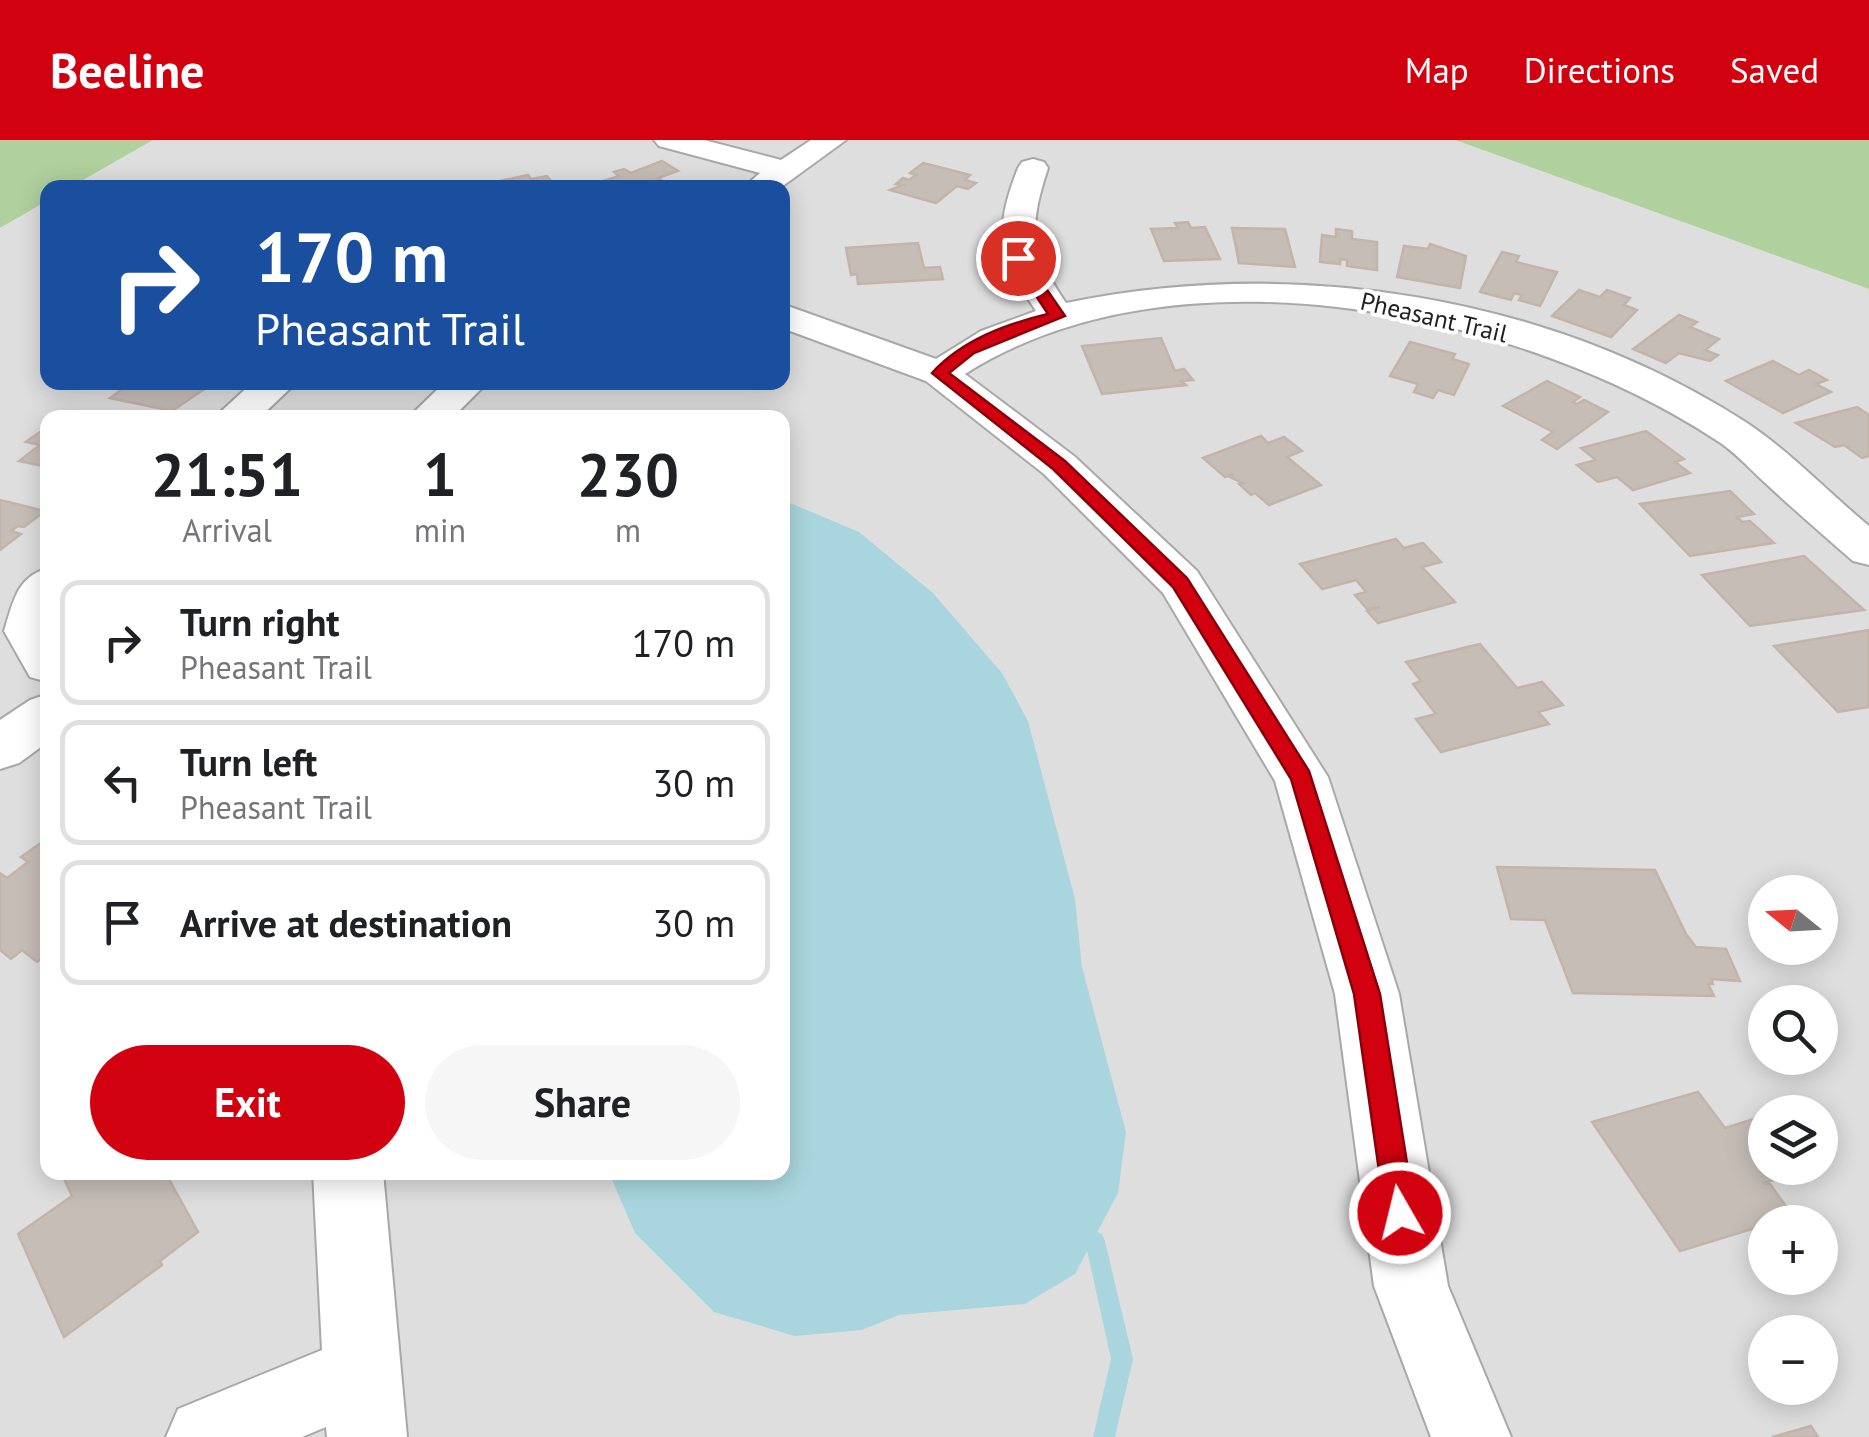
<!DOCTYPE html>
<html lang="en">
<head>
<meta charset="utf-8">
<style>
  :root { --surface:#fff; --page:#f6f6f6; --text:#202124; --muted:#757577; --line:#e0e0e0; --accent:#d2010f }
  body { margin:0; font-family:"PT Sans",sans-serif; background:var(--page); color:var(--text); height:100vh; display:flex; flex-direction:column; font-size:38px; white-space:nowrap }
  * { box-sizing:border-box; margin:0 }
  p { font-size:32px; color:var(--muted) }
  .icon { flex:none; width:55px; height:55px; fill:none; stroke:currentColor; stroke-width:2; stroke-linecap:round; stroke-linejoin:round }
  .map { position:relative; flex:1; overflow:hidden }
  .drawer { position:absolute; left:40px; top:270px; width:750px; height:770px; display:flex; flex-direction:column; background:var(--surface); border-radius:20px; box-shadow:0 5px 25px #0003 }
  .drawer>* { flex:none }
  .hud { position:absolute; left:40px; top:40px; width:750px; height:210px; border-radius:20px; box-shadow:0 5px 25px #0003; background:#1a4fa0; color:#fff; overflow:hidden }
  .needle { width:65px; rotate:288deg }
  .fabs { position:absolute; left:1748px; top:735px; display:grid; gap:20px }
  .fabs a { display:grid; place-items:center; width:90px; height:90px; border-radius:50%; background:var(--surface); box-shadow:0 5px 25px #0003; font-size:50px }
  .pin { position:absolute; display:grid; place-items:center; width:85px; height:85px; color:#fff; margin:-42px; border:5px solid #fff; border-radius:50%; box-shadow:0 2px 10px #0007 }
  .me { position:absolute; width:110px; margin:-55px; rotate:352deg; stroke-linejoin:round; filter:drop-shadow(0 0 8px #0008) }
  .turn { display:flex; align-items:center; gap:35px; height:210px; padding:0 50px; font-size:45px }
  .turn .icon { width:130px; height:130px; stroke-width:2.5 }
  .turn b { display:block; font-size:70px; line-height:85px }
  .eta { display:flex; justify-content:space-evenly; align-items:center; height:170px; text-align:center }
  .eta b { font-size:60px; font-weight:800; line-height:70px }
  .primary-button { display:flex; gap:20px; margin-top:auto; padding:20px 50px }
  .primary-button a { flex:1; height:115px; border-radius:60px; background:var(--accent); color:#fff; font-size:40px; font-weight:800; line-height:115px; text-align:center }
  .primary-button a+a { background:var(--page); color:var(--text) }
  ul { padding:0; list-style:none }
  li { display:flex; align-items:center; gap:30px; height:125px; margin:0 20px 15px; padding:0 30px; border:5px solid var(--line); border-radius:20px }
  li div { flex:1 }
  li b { display:block; font-size:38px }
  li em { font-style:normal }
  header { display:flex; align-items:center; gap:60px; box-sizing:border-box; height:140px; padding:0 50px; background:var(--accent); color:#fff }
  header strong { font-size:48px }
  nav { display:flex; gap:55px; margin-inline-start:auto; font-size:35px }
  .map>svg:first-child { display:block }
  .residential { fill:#dfdede; fill-rule:evenodd }
  .forest { fill:#b0d09d }
  .water { fill:#a9d6de }
  .lines { fill:none; stroke-linecap:round; stroke-linejoin:round }
  .stream { fill:#a9d6de; fill-rule:evenodd }
  .building { fill:#c6bdb7; stroke:#c3b4aa; stroke-width:2.5 }
  .minor-casing { stroke:#a8a8a8; stroke-width:4 }
  .minor { fill:#fff; fill-rule:evenodd }
  .route { fill:#d2010f; stroke:#88010a; stroke-width:2.5 }
  .labels { text-anchor:middle; stroke-width:8; stroke-linejoin:round; paint-order:stroke }
  .far-street-label { font-size:25px; fill:#212121; stroke:#fff }
</style>
</head>
<body>
<header>
<strong>Beeline</strong>
<nav><a>Map</a><a>Directions</a><a>Saved</a></nav>
</header>
<div class="map">
<svg width="1869" height="1297" viewBox="0 0 1869 1297">
  <rect width="100%" height="100%" fill="#f1eee8"/>
  <path class="residential" d="M153,0H1455L1869,149V1297H0V88L47,61L48,242H782V48L71,47ZM48,278H782V1032H48ZM1765,752H1820V808H1765ZM1765,862H1820V918H1765ZM1765,972H1820V1028H1765ZM1765,1082H1820V1138H1765ZM1765,1192H1820V1248H1765Z"/>
  <g class="forest">
    <polygon points="0,0 153,0 71,47 48,48 47,61 0,88"/>
    <polygon points="1455,0 1869,0 1869,149"/>
  </g>
  <polygon class="water" points="783,360 859,392 933,453 1002,533 1028,581 1075,759 1082,827 1126,992 1118,1053 1075,1134 1025,1164 899,1175 862,1190 795,1196 714,1172 635,1093 609,1033 782,1032"/>
  <g class="lines">
    <polygon class="stream" points="1095,1091 1102,1094 1105,1101 1133,1219 1115,1297 1093,1297 1111,1219 1085,1101 1088,1094"/>
  </g>
  <g class="building">
    <polygon points="662,21 678,31 658,38 666,43 655,48 613,48 603,41 619,36 614,32 624,29 631,33"/>
    <polygon points="923,23 970,35 965,40 976,43 968,49 957,46 936,63 890,50 902,45 896,44 903,38 909,40 916,35 910,33"/>
    <polygon points="528,35 531,39 547,36 557,48 481,45"/>
    <polygon points="1188,82 1191,88 1205,87 1220,119 1164,121 1151,89 1178,88 1175,83"/>
    <polygon points="1232,88 1285,89 1295,127 1239,123"/>
    <polygon points="1336,89 1352,91 1352,99 1377,102 1377,130 1347,126 1347,120 1340,119 1340,124 1320,122 1322,95 1336,97"/>
    <polygon points="918,103 924,128 940,127 943,139 858,144 857,134 851,135 846,108"/>
    <polygon points="1430,104 1466,116 1460,148 1397,137 1404,106 1428,109"/>
    <polygon points="1502,112 1519,116 1516,122 1557,132 1540,166 1519,160 1522,155 1514,153 1511,160 1480,152"/>
    <polygon points="1579,150 1600,157 1607,150 1630,158 1624,165 1637,170 1611,197 1552,176"/>
    <polygon points="1679,175 1697,182 1690,187 1719,199 1705,210 1718,215 1710,221 1679,213 1666,223 1633,209"/>
    <polygon points="1161,198 1175,231 1184,229 1193,240 1181,241 1186,245 1102,254 1082,206"/>
    <polygon points="1410,202 1455,214 1452,219 1469,224 1454,255 1438,250 1433,258 1414,252 1418,244 1390,236"/>
    <polygon points="1773,221 1799,235 1809,230 1827,240 1816,244 1831,252 1783,273 1726,241"/>
    <polygon points="1547,241 1580,257 1573,262 1577,264 1584,260 1608,272 1557,309 1542,300 1553,292 1503,266"/>
    <polygon points="132,242 206,242 212,244 172,271 110,258"/>
    <polygon points="1857,267 1869,275 1869,316 1862,318 1844,305 1835,307 1796,283"/>
    <polygon points="43,290 48,292 48,327 19,321 40,305 26,302"/>
    <polygon points="1646,291 1684,319 1675,322 1690,333 1633,350 1617,337 1598,342 1577,325 1596,320 1581,308"/>
    <polygon points="1261,296 1268,303 1284,297 1302,311 1287,317 1321,345 1269,365 1255,353 1251,355 1239,344 1243,343 1230,337 1233,334 1225,337 1203,318"/>
    <polygon points="1730,351 1754,374 1737,377 1742,382 1750,381 1774,403 1690,416 1640,364"/>
    <polygon points="0,360 45,371 24,387 18,386 11,391 21,394 0,410"/>
    <polygon points="1396,399 1404,408 1423,403 1441,422 1422,427 1455,462 1378,483 1367,471 1380,467 1367,469 1355,455 1366,452 1356,440 1322,449 1300,424"/>
    <polygon points="1804,416 1864,470 1750,486 1702,435"/>
    <polygon points="1869,490 1869,567 1838,572 1774,506"/>
    <polygon points="1480,504 1517,548 1542,542 1563,565 1538,572 1549,584 1441,612 1416,579 1436,574 1413,544 1421,541 1406,522"/>
    <polygon points="48,698 48,813 37,822 22,810 11,819 0,810 0,733 7,738 28,722 21,717"/>
    <polygon points="1497,727 1655,730 1686,794 1696,807 1726,809 1740,841 1711,839 1713,844 1708,844 1714,856 1573,853 1545,780 1511,779"/>
    <polygon points="1698,952 1725,988 1757,978 1765,989 1765,1028 1794,1028 1798,1033 1763,1043 1770,1044 1791,1073 1788,1078 1680,1111 1592,982"/>
    <polygon points="61,1032 165,1032 198,1092 160,1121 162,1125 64,1197 18,1094 72,1056"/>
    <polygon points="1811,1286 1818,1297 1772,1297"/>
  </g>
  <g class="lines">
    <defs>
      <g id="minor">
        <polygon points="654,0 704,0 781,20 811,0 846,0 780,48 743,48 760,33 659,6"/>
        <path d="M1033,19L1044,22L1048,28C1028,89 1030,110 1066,163C1295,116 1549,155 1747,283C1788,310 1830,354 1869,386V425L1853,421C1822,394 1792,368 1762,340C1747,326 1734,311 1716,300C1518,170 1175,100 965,234L1074,316L1197,431L1328,637L1399,854L1448,1146L1511,1297H1431L1374,1146L1335,854L1275,641L1163,453L1044,334L926,241L782,188V164L936,219L981,191L1036,171C998,114 993,93 1018,28L1022,22Z"/>
        <polygon points="253,242 297,242 259,278 214,278"/>
        <polygon points="445,242 488,242 452,278 408,278"/>
        <path d="M48,428V542L30,537L4,491C13,463 16,437 48,428Z"/>
        <polygon points="48,554 48,602 19,623 0,629 0,580 30,560"/>
        <polygon points="313,1032 383,1032 407,1297 327,1297 326,1287 302,1297 166,1297 178,1269 322,1210"/>
      </g>
    </defs>
    <use href="#minor" class="minor-casing"/>
    <use href="#minor" class="minor"/>
  </g>
  <path class="route" d="M1013,115H1023L1065,176L974,213L949,233L1065,321L1187,438L1309,631L1380,854L1415,1073L1410,1084L1400,1088L1389,1084L1385,1073L1354,854L1291,639L1173,447L1053,329L932,233C962,200 1006,184 1048,174L1011,118Z"/>
  <g class="labels">
    <g class="far-street-label">
      <text transform="translate(1434 177) rotate(13)" y="9">Pheasant Trail</text>
    </g>
  </g>
</svg>
<div class="fabs">
<a><svg class="needle" viewBox="-14 -14 28 28"><path d="M0-13l5 13h-10z" fill="#e53935"/><path d="M0 13l5-13h-10z" fill="#757577"/></svg></a>
<a><svg class="icon" aria-label="search" viewBox="0 0 24 24"><circle cx="10" cy="10" r="6"/><path d="M15 15l6 6"/></svg></a>
<a><svg class="icon" aria-label="layers" viewBox="0 0 24 24"><path d="M12 4l9 5-9 5-9-5zM3 14l9 5 9-5"/></svg></a>
<a>+</a>
<a>−</a>
</div>
<div class="pin" style="left:1018px;top:118px;background:#d93025"><svg class="icon" aria-label="arrive" viewBox="0 0 24 24"><path d="M6 21V4h12l-3 4 3 4H6"/></svg></div>
<svg class="me" style="left:1400px;top:1073px" viewBox="-20 -20 40 40"><circle r="17" fill="#d2010f" stroke="#fff" stroke-width="3"/><path d="M0-11L8 9 0 5-8 9z" fill="#fff"/></svg>
<div class="hud">
<div class="turn"><svg class="icon" aria-label="right" viewBox="0 0 24 24"><path d="M7 20v-9h11M14 6l5 5-5 5"/></svg><div><b>170 m</b>Pheasant Trail</div></div>
</div>
<section class="drawer">
<div class="eta">
<div><b>21:51</b><p>Arrival</p></div>
<div><b>1</b><p>min</p></div>
<div><b>230</b><p>m</p></div>
</div>
<ul>
<li><svg class="icon" aria-label="right" viewBox="0 0 24 24"><path d="M7 20v-9h11M14 6l5 5-5 5"/></svg><div><b>Turn right</b><p>Pheasant Trail</p></div><em>170 m</em></li>
<li><svg class="icon" aria-label="left" viewBox="0 0 24 24"><path d="M17 20v-9H6M10 6l-5 5 5 5"/></svg><div><b>Turn left</b><p>Pheasant Trail</p></div><em>30 m</em></li>
<li><svg class="icon" aria-label="arrive" viewBox="0 0 24 24"><path d="M6 21V4h12l-3 4 3 4H6"/></svg><div><b>Arrive at destination</b></div><em>30 m</em></li>
</ul>
<div class="primary-button"><a>Exit</a><a>Share</a></div>
</section>
</div>
</body>
</html>
